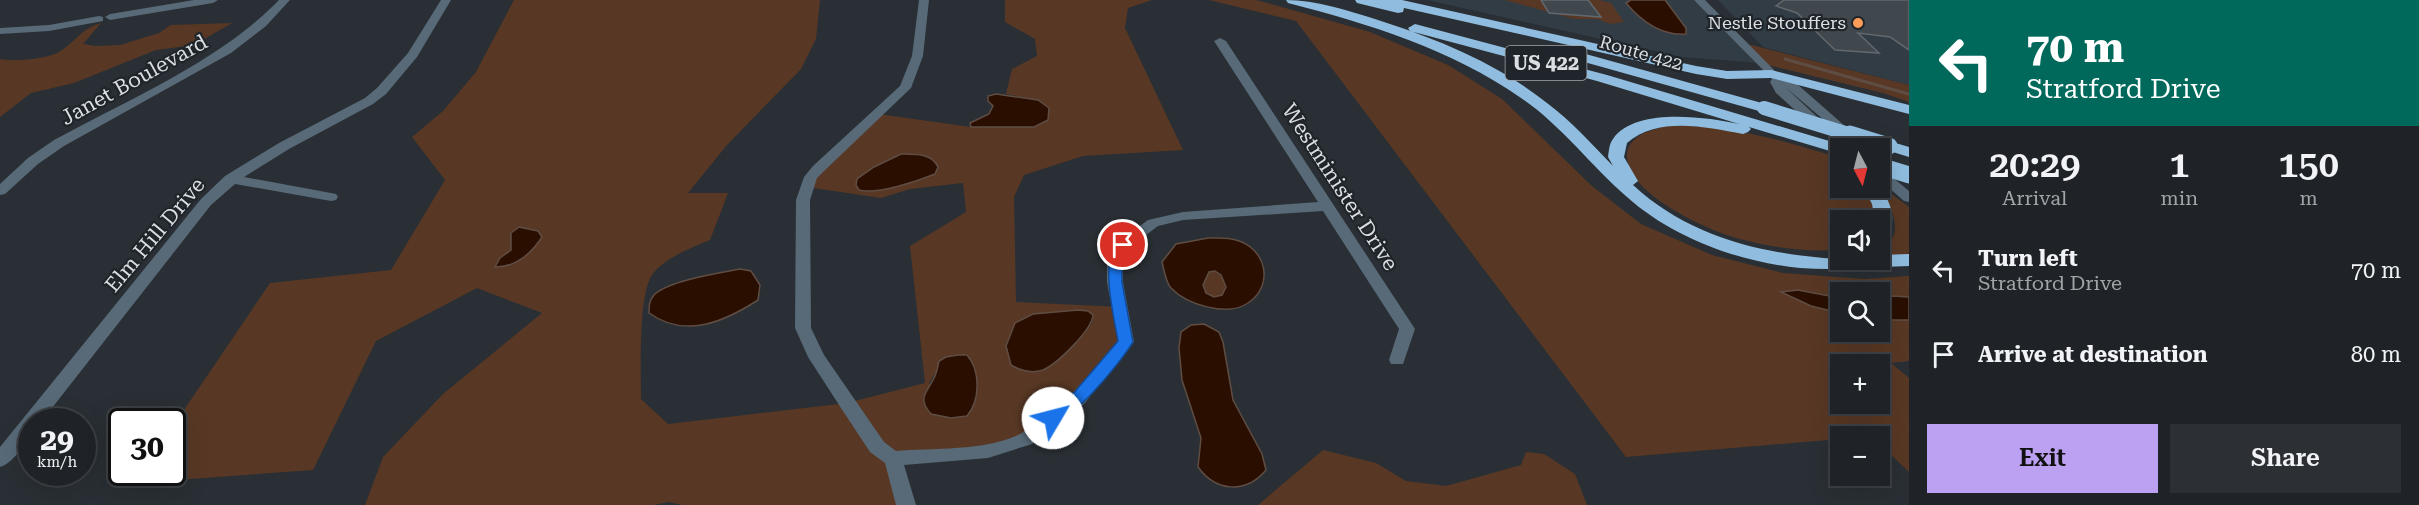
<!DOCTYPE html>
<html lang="en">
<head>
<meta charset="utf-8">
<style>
  body { margin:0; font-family:"Roboto Serif",serif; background:#2c2f33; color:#f1f3f6; height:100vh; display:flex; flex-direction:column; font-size:22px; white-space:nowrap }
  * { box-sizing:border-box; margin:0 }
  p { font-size:20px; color:#a1a4a7 }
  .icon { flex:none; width:33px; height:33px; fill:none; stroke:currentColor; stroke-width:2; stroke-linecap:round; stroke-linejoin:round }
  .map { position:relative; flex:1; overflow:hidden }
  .details { display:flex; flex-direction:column; background:#1f2327; width:510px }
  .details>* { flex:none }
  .hud { background:#00695c; color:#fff; overflow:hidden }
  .needle { width:39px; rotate:173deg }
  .fabs { position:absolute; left:1830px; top:138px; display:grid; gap:12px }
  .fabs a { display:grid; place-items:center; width:60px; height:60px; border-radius:0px; background:#1f2327; box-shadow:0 6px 24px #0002,0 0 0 2px #3c4044; font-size:30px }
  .speed { position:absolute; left:18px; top:408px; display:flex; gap:12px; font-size:30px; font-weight:700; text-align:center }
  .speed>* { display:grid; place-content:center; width:78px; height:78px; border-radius:50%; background:#1f2327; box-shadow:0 6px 24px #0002,0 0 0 2px #3c4044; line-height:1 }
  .speed small { font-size:15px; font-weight:400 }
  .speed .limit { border:3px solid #111; border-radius:9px; background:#fff; color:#111 }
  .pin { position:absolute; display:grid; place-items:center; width:51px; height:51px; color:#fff; margin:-26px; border:3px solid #fff; border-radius:50%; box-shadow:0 2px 6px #0007 }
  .me { position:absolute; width:66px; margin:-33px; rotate:53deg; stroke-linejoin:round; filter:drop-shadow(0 0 4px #0008) }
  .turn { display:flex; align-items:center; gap:21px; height:126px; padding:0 18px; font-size:27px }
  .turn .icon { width:78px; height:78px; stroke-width:2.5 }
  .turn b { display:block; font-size:42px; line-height:51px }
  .eta { display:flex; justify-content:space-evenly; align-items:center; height:102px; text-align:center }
  .eta b { font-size:36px; font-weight:600; line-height:42px }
  .cta { display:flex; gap:12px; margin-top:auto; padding:12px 18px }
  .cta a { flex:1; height:69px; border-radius:0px; background:#bca0f2; color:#111; font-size:24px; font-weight:600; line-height:69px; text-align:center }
  .cta a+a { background:#2c2f33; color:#f1f3f6 }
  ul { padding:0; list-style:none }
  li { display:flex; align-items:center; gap:18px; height:84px; padding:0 18px }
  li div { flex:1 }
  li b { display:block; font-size:22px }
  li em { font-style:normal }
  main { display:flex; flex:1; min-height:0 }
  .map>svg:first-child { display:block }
  .built { fill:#313c45 }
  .green { fill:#583824; fill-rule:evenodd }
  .water { fill:#2a0f00; stroke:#5f4d44; stroke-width:1.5; fill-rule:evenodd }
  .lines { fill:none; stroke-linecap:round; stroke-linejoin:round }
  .stream { stroke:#5f4d44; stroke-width:3 }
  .building { fill:#41484d; stroke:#61686e; stroke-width:1.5 }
  .minor { fill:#586a78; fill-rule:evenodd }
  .highway { fill:#90bddf; fill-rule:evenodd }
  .highway-bridge-far1 { stroke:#90bddf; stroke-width:14 }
  .highway-bridge { stroke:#90bddf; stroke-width:17 }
  .route { fill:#1a73e8; stroke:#114b97; stroke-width:1.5 }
  .poi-dot { fill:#fe9b58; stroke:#1f252a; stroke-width:2 }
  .labels { text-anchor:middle; stroke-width:4.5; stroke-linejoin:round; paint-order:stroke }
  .far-poi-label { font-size:18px; fill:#dbdfe2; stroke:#1f252a; text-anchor:end }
  .far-street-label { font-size:18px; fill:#dbdfe2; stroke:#1f252a }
  .shield { fill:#1f252a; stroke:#a3a7ab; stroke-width:1.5 }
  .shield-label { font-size:20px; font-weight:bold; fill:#dbdfe2 }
  .street-label { font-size:21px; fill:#dbdfe2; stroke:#1f252a }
</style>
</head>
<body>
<main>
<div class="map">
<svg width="1909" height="505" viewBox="0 0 1909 505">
  <rect width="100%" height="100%" fill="#292f34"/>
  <!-- built -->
  <g class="built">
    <polygon points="1427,0 1699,0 1760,63 1682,57"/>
    <polygon points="1718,0 1909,0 1909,85 1763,47"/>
  </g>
  <!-- green -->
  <g class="green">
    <path d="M 514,0 L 820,0 L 816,39 L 801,69 L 727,145 L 688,193 L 728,193 L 710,240 C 691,248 664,258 652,275 C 638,296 641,372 641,399 L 668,424 L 847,403 L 925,383 L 910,246 L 966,212 L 963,183 L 910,189 L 881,198 L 807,187 L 878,114 L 971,127 L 1034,127 L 1038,100 L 1006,94 L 1012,69 L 1037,56 L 1035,39 L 1005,22 L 1005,0 L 1152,0 L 1128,8 L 1125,28 L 1183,150 L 1083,156 L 1024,175 L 1014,197 L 1016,302 L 1121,307 L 1126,342 L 1026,439 L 893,459 L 905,505 L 682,505 L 669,502 L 654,505 L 365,505 L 383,457 L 443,394 L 542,313 L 477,288 L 376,341 L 313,470 L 134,483 L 141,473 L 172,472 L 173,426 L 270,283 L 391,270 L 445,180 L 412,137 L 443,111 L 476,72 ZM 1078,310 L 1088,311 L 1093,315 L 1092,323 L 1079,340 L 1033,314 ZM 967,355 C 974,377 984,397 967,416 L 929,383 L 946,357 Z"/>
    <path d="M 1209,0 L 1256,0 L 1271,4 L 1370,32 L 1448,65 L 1502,99 L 1592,186 L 1641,224 L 1712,255 L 1783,273 L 1865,279 L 1909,276 L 1909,361 L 1891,363 L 1909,378 L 1909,472 L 1880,444 L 1880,436 L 1840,436 L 1840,439 L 1626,457 L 1296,21 ZM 1840,292 L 1880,292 L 1880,332 L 1840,332 ZM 1840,364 L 1880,364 L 1880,404 L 1840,404 Z"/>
    <polygon points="1505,0 1599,0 1611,3 1624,22 1610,24 1597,19 1574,19"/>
    <path d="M 101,23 L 83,44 L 96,46 L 120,45 L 159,33 L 171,25 L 232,23 L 194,45 L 156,50 L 74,83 L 31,93 L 0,117 L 0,59 C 14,62 47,59 59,52 C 77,41 79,30 101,23 Z"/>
    <polygon points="1740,42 1909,85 1909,102 1883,93 1760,63"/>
    <path d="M 1666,126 C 1726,123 1784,141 1840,158 L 1840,188 L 1868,188 C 1876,198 1879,208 1876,220 L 1840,220 L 1840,250 L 1837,250 C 1802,252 1767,247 1733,237 C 1702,227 1624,192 1627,153 C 1628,144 1636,137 1644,133 C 1651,130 1659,128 1666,126 Z"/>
    <path d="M 1880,189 L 1886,190 L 1909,207 L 1909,257 L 1880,258 L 1880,249 C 1907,237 1892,207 1880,189 Z"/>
    <polygon points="1216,271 1221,275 1226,287 1222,295 1214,297 1206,293 1203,286 1209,272"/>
    <polygon points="1323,450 1376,463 1406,481 1446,486 1521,465 1526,452 1544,454 1575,474 1587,505 1258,505"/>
  </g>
  <!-- water -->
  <g class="water">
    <path d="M 1631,0 L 1665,0 L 1686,28 L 1686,34 C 1661,36 1642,22 1626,3 Z"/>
    <polygon points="996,94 1038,100 1049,108 1048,120 1034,127 971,127 970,123 989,114 993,106 988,101 988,96"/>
    <path d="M 901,154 C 914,154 932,153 938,167 L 935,174 C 918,181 877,195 859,190 L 856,185 L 857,179 L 874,167 Z"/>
    <path d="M 519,227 L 538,231 L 542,237 C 531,254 517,267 495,267 L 500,258 L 511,250 L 511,233 Z"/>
    <path d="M 1208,238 C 1217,238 1228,237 1236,240 C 1266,248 1275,285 1248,303 C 1228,317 1187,305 1171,288 C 1166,283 1164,270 1162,262 L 1176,244 ZM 1215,271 L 1221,275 L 1226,287 L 1222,295 L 1214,297 L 1206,293 L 1203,285 L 1209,272 Z"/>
    <path d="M 740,269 L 751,271 L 760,285 L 758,300 C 724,322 685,339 649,313 C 649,306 649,301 654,295 C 667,281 719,273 740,269 Z"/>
    <polygon points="1798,290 1840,298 1840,313 1811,306 1781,292"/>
    <polygon points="1892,296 1909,297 1909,320 1880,320 1880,301 1884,302"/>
    <path d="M 1078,310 L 1088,311 L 1093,315 C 1092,330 1057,364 1043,370 C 1031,374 1021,371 1011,365 L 1006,346 L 1015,323 L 1033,314 Z"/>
    <path d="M 1204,324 L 1219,332 L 1223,342 L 1233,400 L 1262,454 L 1266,470 C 1246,494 1216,492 1198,467 L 1201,438 L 1182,380 L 1179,348 L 1181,332 L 1191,325 Z"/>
    <path d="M 958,355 L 967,355 C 981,371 980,401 967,416 L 951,418 L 931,414 C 916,397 928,392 935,376 C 937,371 938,366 939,361 L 946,357 Z"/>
  </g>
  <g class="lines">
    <!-- stream -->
    <polyline class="stream" points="1785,59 1909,94"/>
  </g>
  <!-- building -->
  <g class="building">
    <polygon points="1541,0 1588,0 1601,17 1549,13"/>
    <polygon points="1784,0 1909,0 1909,50 1890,37 1858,33 1879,53 1835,50 1797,13 1776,6"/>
  </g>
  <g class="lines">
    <!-- minor -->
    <g class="minor">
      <polygon points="194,0 218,0 213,3 110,20 105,17 110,14"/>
      <path d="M 279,0 L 290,0 L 266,26 L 231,53 L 64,146 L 38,164 L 5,194 L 0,195 L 0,184 L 28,158 L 54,140 C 129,99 220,61 279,0 Z"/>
      <path d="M 441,0 L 451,0 L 417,57 L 386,94 L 373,104 L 289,149 L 244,177 L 331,193 L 336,194 L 338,197 L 336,200 L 331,201 L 235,184 L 211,205 L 41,422 L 32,422 C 32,436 15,463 0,467 L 0,447 L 201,199 L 225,176 L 279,143 L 365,98 L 377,88 L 408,53 Z"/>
      <path d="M 919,0 L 929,0 L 923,56 L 911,88 L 823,172 L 817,178 L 810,200 L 811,328 L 824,355 L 884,442 L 896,451 C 932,448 988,451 1020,434 C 1059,413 1090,374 1118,341 L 1107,282 L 1107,265 L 1118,242 L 1148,220 L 1183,212 L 1318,202 L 1214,41 L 1220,38 L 1226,41 L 1415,329 L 1403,364 L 1391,364 L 1389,360 L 1399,329 L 1323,211 L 1183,220 L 1158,226 L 1130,247 L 1123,265 L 1123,282 L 1134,342 L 1084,404 L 1032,444 L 988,458 L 904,465 L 916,505 L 896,505 L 885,463 L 870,452 L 841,408 L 808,357 L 795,328 L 796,200 L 804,177 L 813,166 L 900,86 L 912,56 Z"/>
      <polygon points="1694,0 1705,0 1775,71 1797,84 1870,148 1857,148 1785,87 1827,126 1821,130 1816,129 1776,93 1770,82 1772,79"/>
      <polygon points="99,16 103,17 103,21 49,31 0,34 0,28 49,25"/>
      <polygon points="1880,170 1885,171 1909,191 1909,202 1904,201 1880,180"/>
    </g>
    <!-- highway -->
    <g class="highway">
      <path d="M 1286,0 C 1317,0 1345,10 1375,19 C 1435,38 1497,63 1547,103 C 1571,121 1592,144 1613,166 L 1608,157 C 1609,151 1609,144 1613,139 C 1635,107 1706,117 1739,124 L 1597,81 L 1410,31 L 1408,28 L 1415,24 L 1607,75 L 1846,146 L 1848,148 L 1840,148 L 1840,154 L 1749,127 L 1751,129 L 1748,132 L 1743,134 C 1706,127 1658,116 1627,143 L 1624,157 L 1638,181 L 1633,185 C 1701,248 1795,260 1880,260 L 1880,255 L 1909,254 L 1909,266 C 1873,267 1836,271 1800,268 C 1739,262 1673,238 1627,197 C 1590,165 1561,125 1521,98 C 1451,49 1369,24 1288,3 Z"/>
      <polygon points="1355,0 1402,0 1696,66 1727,71 1771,70 1909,105 1909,114 1771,78 1727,79 1696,74 1404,8 1403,12 1398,13 1357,3"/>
      <polygon points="1575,51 1769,105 1771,108 1764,112 1759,111 1570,58 1568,55 1570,52"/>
      <polygon points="1889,141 1909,147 1909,157 1883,149 1881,146"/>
      <path d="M 1880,187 C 1891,203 1898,220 1886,238 L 1880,239 L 1880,220 L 1875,220 L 1872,204 L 1864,188 Z"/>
    </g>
    <!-- highway-bridge-far1 -->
    <polyline class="highway-bridge-far1" points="1764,108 1855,136"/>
    <!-- highway-bridge -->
    <g class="highway-bridge">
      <polyline points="1850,134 1889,146"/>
      <polyline points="1880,166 1909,175"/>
    </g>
  </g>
  <!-- route -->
  <path class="route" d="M 1123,241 L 1130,245 L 1122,265 L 1122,282 L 1133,342 C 1122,360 1068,429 1047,423 L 1044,418 L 1047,414 L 1072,395 L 1118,341 C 1115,321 1096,248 1123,241 Z"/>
  <!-- markers -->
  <circle class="poi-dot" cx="1858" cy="23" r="6"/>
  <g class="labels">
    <!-- far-poi labels -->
    <g class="far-poi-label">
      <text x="1846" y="29">Nestle Stouffers</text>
    </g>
    <!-- far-street labels -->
    <g class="far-street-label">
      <text transform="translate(1641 53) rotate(16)" y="6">Route 422</text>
    </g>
    <!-- shield labels -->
    <rect class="shield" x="1505.5" y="46" width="81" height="34" rx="4.5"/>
    <g class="shield-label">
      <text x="1546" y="70">US 422</text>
    </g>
    <!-- street labels -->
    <g class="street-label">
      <text transform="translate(134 80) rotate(-29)" y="7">Janet Boulevard</text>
      <text transform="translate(1340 187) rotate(57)" y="7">Westminister Drive</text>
      <text transform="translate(155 235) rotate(-50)" y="7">Elm Hill Drive</text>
    </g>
  </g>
</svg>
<div class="fabs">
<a><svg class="needle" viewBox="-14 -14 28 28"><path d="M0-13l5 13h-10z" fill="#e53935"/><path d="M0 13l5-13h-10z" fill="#a1a4a7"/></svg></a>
<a><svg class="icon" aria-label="sound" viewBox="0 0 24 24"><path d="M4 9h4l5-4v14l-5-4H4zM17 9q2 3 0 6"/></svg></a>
<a><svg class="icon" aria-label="search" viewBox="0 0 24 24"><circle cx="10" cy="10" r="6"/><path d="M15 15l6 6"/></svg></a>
<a>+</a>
<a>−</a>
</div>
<div class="speed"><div>29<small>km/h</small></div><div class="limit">30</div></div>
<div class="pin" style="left:1123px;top:245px;background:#d93025"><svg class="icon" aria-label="arrive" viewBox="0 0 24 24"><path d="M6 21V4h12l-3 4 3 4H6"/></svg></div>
<svg class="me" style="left:1053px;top:418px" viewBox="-20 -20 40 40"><circle r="19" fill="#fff"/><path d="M0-13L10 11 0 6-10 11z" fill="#1a73e8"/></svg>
</div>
<section class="details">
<div class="hud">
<div class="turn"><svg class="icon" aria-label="left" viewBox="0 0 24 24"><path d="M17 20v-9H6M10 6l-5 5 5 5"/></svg><div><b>70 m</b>Stratford Drive</div></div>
</div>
<div class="eta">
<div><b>20:29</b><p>Arrival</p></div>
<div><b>1</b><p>min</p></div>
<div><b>150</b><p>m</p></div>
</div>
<ul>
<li><svg class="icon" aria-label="left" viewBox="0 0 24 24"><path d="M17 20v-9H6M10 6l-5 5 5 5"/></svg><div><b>Turn left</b><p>Stratford Drive</p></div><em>70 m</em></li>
<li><svg class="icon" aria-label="arrive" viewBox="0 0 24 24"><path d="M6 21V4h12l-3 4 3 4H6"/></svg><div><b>Arrive at destination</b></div><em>80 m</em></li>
</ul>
<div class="cta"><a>Exit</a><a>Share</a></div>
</section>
</main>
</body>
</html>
